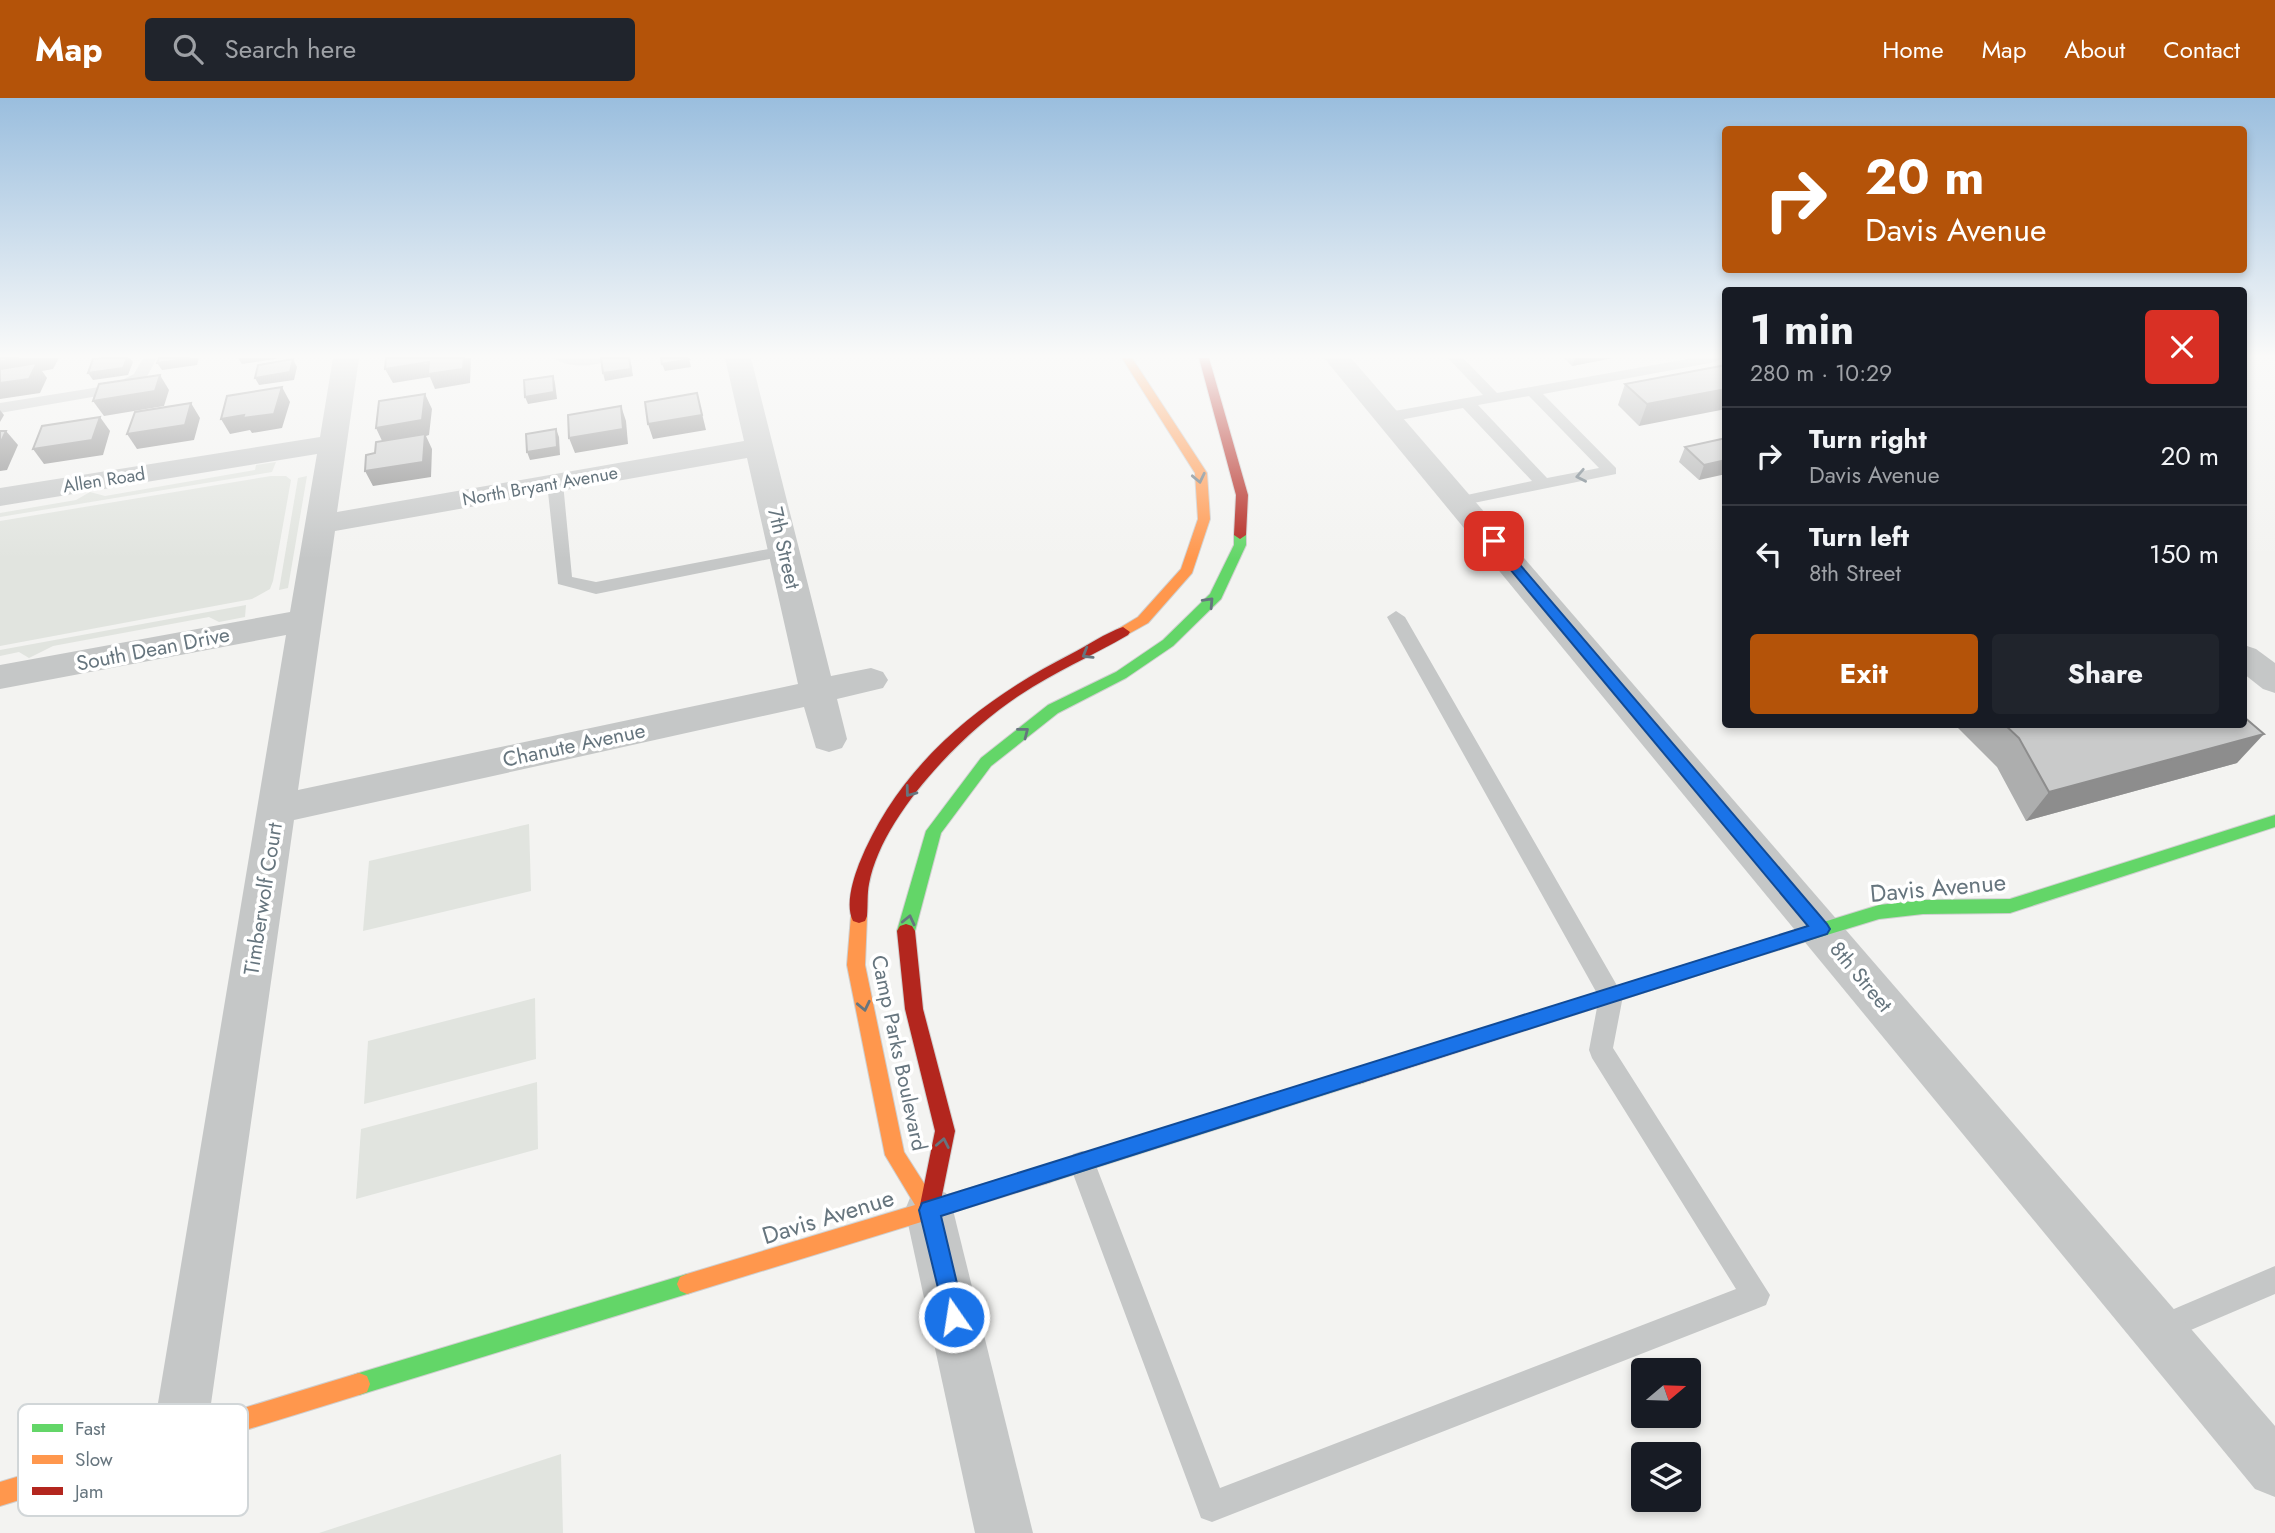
<!DOCTYPE html>
<html lang="en">
<head>
<meta charset="utf-8">
<style>
  body { margin:0; font-family:Jost,sans-serif; background:#20242c; color:#f1f3f6; height:100vh; display:flex; flex-direction:column; font-size:26px; white-space:nowrap }
  * { box-sizing:border-box; margin:0 }
  p { font-size:23px; color:#9ea1a6 }
  .icon { flex:none; width:38px; height:38px; fill:none; stroke:currentColor; stroke-width:2; stroke-linecap:round; stroke-linejoin:round }
  .map { position:relative; flex:1; overflow:hidden }
  .drawer { position:absolute; left:1722px; top:189px; width:525px; height:441px; display:flex; flex-direction:column; background:#171b24; border-radius:7px; box-shadow:0 4px 10px #0003 }
  .drawer>* { flex:none }
  .hud { position:absolute; left:1722px; top:28px; width:525px; height:147px; border-radius:7px; box-shadow:0 4px 10px #0003; background:#b45309; color:#fff; overflow:hidden }
  .needle { width:46px; rotate:71deg }
  .fabs { position:absolute; left:1631px; top:1260px; display:grid; gap:14px }
  .fabs a { display:grid; place-items:center; width:70px; height:70px; border-radius:7px; background:#171b24; box-shadow:0 4px 10px #0003; font-size:35px }
  .pin { position:absolute; display:grid; place-items:center; width:60px; height:60px; color:#fff; margin:-30px; border-radius:14px; box-shadow:0 4px 10px #0006 }
  .me { position:absolute; width:77px; margin:-38px; rotate:347deg; stroke-linejoin:round; filter:drop-shadow(0 0 5px #0008) }
  .turn { display:flex; align-items:center; gap:24px; height:147px; padding:0 28px; font-size:32px }
  .turn .icon { width:91px; height:91px; stroke-width:2.5 }
  .turn b { display:block; font-size:49px; line-height:60px }
  .round { display:grid; place-items:center; flex:none; width:74px; height:74px; border-radius:7px; background:#20242c }
  .overview { display:flex; align-items:center; justify-content:space-between; height:119px; padding:0 28px }
  h1 { font-size:42px; font-weight:700; line-height:52px }
  .primary-button { display:flex; gap:14px; margin-top:auto; padding:14px 28px }
  .primary-button a { flex:1; height:80px; border-radius:7px; background:#b45309; color:#fff; font-size:28px; font-weight:700; line-height:80px; text-align:center }
  .primary-button a+a { background:#20242c; color:#f1f3f6 }
  ul { padding:0; list-style:none }
  li { display:flex; align-items:center; gap:21px; height:98px; padding:0 28px; border-top:2px solid #363941 }
  li div { flex:1 }
  li b { display:block; font-size:26px }
  li em { font-style:normal }
  header { display:flex; align-items:center; gap:42px; box-sizing:border-box; height:98px; padding:0 35px; background:#b45309; color:#fff }
  header strong { font-size:33px }
  nav { display:flex; gap:38px; margin-inline-start:auto; font-size:24px }
  .search { width:490px; height:63px; background:#20242c; display:flex; align-items:center; gap:18px; box-sizing:border-box; padding:0 24px; border-radius:7px; color:#9ea1a6; font-size:26px }
  .map>svg:first-child { display:block }
  .green { fill:#e1e4df }
  .lines { fill:none; stroke-linecap:round; stroke-linejoin:round }
  .fast-casing { stroke:#cfcfcf; stroke-width:2 }
  .slow-casing { stroke:#cfcfcf; stroke-width:2 }
  .jam-casing { stroke:#cfcfcf; stroke-width:2 }
  .lane { fill:#c5c7c7; fill-rule:evenodd }
  .street { fill:#c5c7c7; fill-rule:evenodd }
  .fast { fill:#63d668; fill-rule:evenodd }
  .slow { fill:#ff974d; fill-rule:evenodd }
  .jam { fill:#b3261e; fill-rule:evenodd }
  .wall { fill:#adaeae }
  .shaded-wall { fill:#8d8d8d }
  .building { fill:#c9caca; stroke:#8d8d8d; stroke-width:2 }
  .oneway { stroke:#6b7982 }
  .oneway2 { stroke:#66757e }
  .route { fill:#1a73e8; stroke:#114b97; stroke-width:2 }
  .labels { text-anchor:middle; stroke-width:7; stroke-linejoin:round; paint-order:stroke }
  .far-street-label { font-size:18px; fill:#66757e; stroke:#fff }
  .street-label { font-size:21px; fill:#66757e; stroke:#fff }
  .near-street-label { font-size:24px; fill:#66757e; stroke:#fff }
  .key { fill:#fff; stroke:#d1d6d8; stroke-width:2 }
  .key-label { font-size:19px; fill:#66757e }
</style>
</head>
<body>
<header>
<strong>Map</strong>
<div class="search"><svg class="icon" aria-label="search" viewBox="0 0 24 24"><circle cx="10" cy="10" r="6"/><path d="M15 15l6 6"/></svg>Search here</div>
<nav><a>Home</a><a>Map</a><a>About</a><a>Contact</a></nav>
</header>
<div class="map">
<svg width="2275" height="1435" viewBox="0 0 2275 1435">
  <rect width="100%" height="100%" fill="#f3f3f1"/>
  <!-- green -->
  <g class="green">
    <polygon points="276,364 272,374 0,419 0,415 76,402 90,394 105,398 255,372 256,367"/>
    <polygon points="271,378 286,378 291,382 273,483 270,491 252,501 0,548 0,423"/>
    <polygon points="307,378 288,490 279,492 298,380"/>
    <polygon points="246,507 245,519 219,524 209,519 53,548 29,560 19,554 0,558 0,552"/>
    <polygon points="529,726 531,793 363,833 369,763"/>
    <polygon points="535,900 536,961 364,1006 368,943"/>
    <polygon points="537,984 538,1051 356,1101 361,1031"/>
    <polygon points="561,1356 563,1435 319,1435"/>
  </g>
  <g class="lines">
    <!-- fast casing -->
    <g class="fast-casing">
      <g id="fast">
        <polygon points="1240,433 1246,437 1246,447 1221,501 1173,548 1126,580 1058,615 991,668 941,735 915,833 912,838 906,840 900,838 897,833 926,733 981,660 1048,607 1116,574 1163,542 1210,496 1234,447 1234,437"/>
        <polygon points="2275,717 2275,729 2010,815 1923,816 1879,821 1739,864 1733,862 1730,857 1733,852 1739,850 1879,807 1923,802 2010,801"/>
        <polygon points="1358,970 1365,972 1367,978 1365,984 1358,986 1044,1086 1037,1084 1034,1077 1037,1070 1044,1068"/>
        <polygon points="687,1176 694,1179 697,1186 694,1193 687,1196 359,1297 351,1294 348,1286 351,1278 359,1275"/>
      </g>
    </g>
    <!-- slow casing -->
    <g class="slow-casing">
      <g id="slow">
        <polygon points="1122,260 1132,260 1207,375 1210,421 1192,475 1148,525 1123,539 1116,534 1118,531 1138,519 1181,471 1198,421 1195,375"/>
        <polygon points="859,811 865,813 867,818 865,867 904,1054 934,1101 1044,1068 1051,1070 1054,1077 1051,1084 687,1196 680,1193 677,1186 680,1179 687,1176 915,1107 885,1057 847,867 851,818 853,813"/>
        <polygon points="359,1275 367,1278 370,1286 367,1294 359,1297 0,1408 0,1384"/>
      </g>
    </g>
    <!-- jam casing -->
    <g class="jam-casing">
      <g id="jam">
        <polygon points="1199,260 1209,260 1248,397 1246,437 1240,441 1234,437 1236,397"/>
        <path d="M 1123,529 L 1130,534 L 1128,537 C 1092,558 1054,574 1020,597 C 963,634 882,717 869,786 C 867,796 868,807 867,818 L 865,823 L 859,825 L 853,823 C 845,807 853,782 859,766 C 899,667 979,603 1071,556 C 1087,548 1105,535 1123,529 Z"/>
        <polygon points="906,826 912,828 915,833 923,911 955,1033 939,1112 936,1119 929,1122 922,1119 919,1112 935,1033 905,911 897,833 900,828"/>
        <polygon points="1739,850 1745,852 1748,857 1745,862 1358,986 1351,984 1349,978 1351,972 1358,970"/>
      </g>
    </g>
    <!-- lane -->
    <g class="lane">
      <polygon points="143,260 157,260 145,282 121,294 0,315 0,305 112,287 134,276"/>
      <path d="M 554,260 L 610,260 C 598,270 566,270 554,260 Z"/>
      <path d="M 1448,260 L 1463,260 L 1497,295 L 1693,260 L 1722,260 L 1715,264 L 1543,296 L 1616,370 L 1616,376 L 1459,408 L 1453,406 L 1453,400 L 1532,383 L 1463,310 L 1389,324 L 1381,319 L 1389,314 L 1483,297 ZM 1529,298 L 1599,370 L 1547,380 L 1478,307 Z"/>
      <polygon points="555,380 563,385 572,479 596,484 784,448 793,453 784,458 596,496 558,486 547,385"/>
      <polygon points="1396,513 1405,519 1619,891 1623,898 1613,950 1770,1197 1766,1207 1756,1211 1212,1424 1201,1420 1197,1409 1069,1065 1073,1056 1082,1053 1091,1056 1095,1065 1220,1390 1736,1191 1592,960 1589,952 1599,899 1387,519"/>
      <polygon points="2275,1168 2275,1196 2158,1246 2148,1242 2144,1232 2148,1222"/>
    </g>
    <!-- street -->
    <g class="street">
      <path d="M 333,260 L 359,260 L 337,414 L 744,343 L 725,260 L 751,260 L 831,578 L 871,570 L 883,574 L 888,582 L 883,590 L 837,601 L 847,641 L 842,650 L 829,654 L 816,650 L 804,609 L 294,722 L 206,1341 L 198,1360 L 179,1368 L 160,1360 L 152,1341 L 286,537 L 0,591 L 0,567 L 290,514 L 317,356 L 0,408 L 0,390 L 320,339 ZM 747,360 L 798,586 L 298,692 L 335,433 Z"/>
      <polygon points="1324,260 1351,260 2275,1328 2275,1399 2255,1391"/>
      <polygon points="2244,547 2256,551 2275,565 2275,595 2263,591 2244,576"/>
      <polygon points="929,1089 946,1095 953,1112 1033,1435 975,1435 905,1112 912,1095"/>
    </g>
    <!-- fast -->
    <use href="#fast" class="fast"/>
    <!-- slow -->
    <use href="#slow" class="slow"/>
    <!-- jam -->
    <use href="#jam" class="jam"/>
  </g>
  <!-- wall -->
  <g class="wall">
    <polygon points="1564,260 1613,260 1572,268"/>
    <polygon points="1726,267 1639,328 1618,307 1625,286"/>
    <polygon points="1726,340 1699,382 1679,364 1685,349"/>
    <polygon points="1954,626 2244,626 2237,665 2026,723 1997,669"/>
  </g>
  <!-- shaded-wall -->
  <g class="shaded-wall">
    <polygon points="19,260 59,260 53,271 42,273 47,280 40,295 0,301 0,263"/>
    <polygon points="127,260 130,260 133,264 128,277 93,282 88,275"/>
    <polygon points="190,260 199,260 197,267 162,272 157,265"/>
    <polygon points="238,260 282,260 242,266"/>
    <polygon points="464,260 471,260 470,285 435,291 430,279 393,285 385,271"/>
    <polygon points="630,260 633,278 605,283 603,275"/>
    <polygon points="689,260 691,269 665,273 662,266"/>
    <polygon points="1575,260 1613,260 1572,268"/>
    <polygon points="293,261 297,269 294,282 259,287 255,280"/>
    <polygon points="160,277 169,292 164,308 104,318 93,303"/>
    <polygon points="553,278 555,285 557,301 528,306 525,299"/>
    <polygon points="282,289 290,304 282,330 252,335 250,332 230,336 221,321"/>
    <polygon points="1726,291 1726,311 1639,328 1647,306"/>
    <polygon points="697,295 706,332 653,341 648,326"/>
    <polygon points="425,296 432,311 429,337 426,338 432,351 431,379 373,388 365,373 383,345 376,330"/>
    <polygon points="191,305 200,320 194,342 137,351 127,336"/>
    <polygon points="621,308 626,323 628,346 575,355 569,340"/>
    <polygon points="0,312 4,317 0,324"/>
    <polygon points="100,319 110,333 103,357 44,366 33,351"/>
    <polygon points="556,331 559,339 560,357 530,362 527,354"/>
    <polygon points="6,333 18,347 7,372 0,373 0,346"/>
    <polygon points="1726,362 1726,376 1699,382 1704,367"/>
    <polygon points="2264,636 2237,665 2026,723 2049,694"/>
  </g>
  <!-- building -->
  <g class="building">
    <polygon points="0,260 19,260 0,263"/>
    <polygon points="104,260 127,260 123,270 88,275 93,261"/>
    <polygon points="159,260 190,260 157,265"/>
    <polygon points="386,260 464,260 463,271 428,276 429,264 385,271"/>
    <polygon points="601,260 629,260 631,271 603,275"/>
    <polygon points="661,260 688,260 689,261 662,266"/>
    <polygon points="293,261 290,274 255,280 258,267"/>
    <polygon points="37,265 29,281 0,285 0,271"/>
    <polygon points="1726,267 1726,291 1647,306 1625,286"/>
    <polygon points="160,277 155,293 93,303 99,286"/>
    <polygon points="553,278 554,294 525,299 524,282"/>
    <polygon points="282,289 274,316 243,320 244,317 221,321 227,298"/>
    <polygon points="697,295 702,317 648,326 645,304"/>
    <polygon points="425,296 422,322 376,330 379,303"/>
    <polygon points="191,305 185,327 127,336 135,314"/>
    <polygon points="621,308 623,331 569,340 568,317"/>
    <polygon points="100,319 92,342 33,351 42,328"/>
    <polygon points="556,331 557,349 527,354 526,336"/>
    <polygon points="0,333 6,333 0,346"/>
    <polygon points="425,336 423,364 365,373 366,357 375,355 376,344"/>
    <polygon points="1726,340 1726,362 1704,367 1685,349"/>
    <polygon points="2244,619 2264,636 2049,694 2019,640 2004,626 2244,626"/>
  </g>
  <!-- one-way arrows -->
  <defs><path id="oneway-chevron" d="M-2-3.5L2.5 0L-2 3.5" fill="none" stroke-width="1.6" stroke-linecap="round" stroke-linejoin="round" transform="scale(1.75)"/></defs>
  <use class="oneway" href="#oneway-chevron" transform="translate(1581 378) rotate(169)"/>
  <g class="oneway2">
    <use href="#oneway-chevron" transform="translate(1199 380) rotate(78)"/>
    <use href="#oneway-chevron" transform="translate(1209 504) rotate(-47)"/>
    <use href="#oneway-chevron" transform="translate(1087 556) rotate(149)"/>
    <use href="#oneway-chevron" transform="translate(1024 634) rotate(-38)"/>
    <use href="#oneway-chevron" transform="translate(910 694) rotate(127)"/>
    <use href="#oneway-chevron" transform="translate(909 822) rotate(-77)"/>
    <use href="#oneway-chevron" transform="translate(864 908) rotate(78)"/>
    <use href="#oneway-chevron" transform="translate(943 1045) rotate(-79)"/>
  </g>
  <!-- sky -->
  <linearGradient id="sky" x2="0" y2="1"><stop stop-color="#9abede"/><stop offset="0.56" stop-color="#fafaf9"/><stop offset="1" stop-color="#fafaf9" stop-opacity="0"/></linearGradient>
  <rect width="2275" height="461" fill="url(#sky)"/>
  <!-- route -->
  <polygon class="route" points="1489,441 1498,441 1827,826 1830,831 1827,836 941,1118 965,1219 962,1227 954,1230 947,1227 919,1112 922,1105 1808,828 1489,446"/>
  <g class="labels">
    <!-- far-street labels -->
    <g class="far-street-label">
      <text transform="translate(104 382) rotate(-9)" y="6">Allen Road</text>
      <text transform="translate(540 388) rotate(-10)" y="6">North Bryant Avenue</text>
    </g>
    <!-- street labels -->
    <g class="street-label">
      <text transform="translate(784 450) rotate(77)" y="7">7th Street</text>
      <text transform="translate(153 551) rotate(-11)" y="7">South Dean Drive</text>
      <text transform="translate(574 647) rotate(-12)" y="7">Chanute Avenue</text>
      <text transform="translate(263 801) rotate(-81)" y="7">Timberwolf Court</text>
      <text transform="translate(1861 879) rotate(50)" y="7">8th Street</text>
      <text transform="translate(899 955) rotate(78)" y="7">Camp Parks Boulevard</text>
    </g>
    <!-- near-street labels -->
    <g class="near-street-label">
      <text transform="translate(1938 790) rotate(-5)" y="8">Davis Avenue</text>
      <text transform="translate(828 1119) rotate(-17)" y="8">Davis Avenue</text>
    </g>
  </g>
  <!-- legend -->
  <rect x="18" y="1306" width="230" height="112" rx="10" class="key"/>
  <rect x="32" y="1326" width="31" height="8" fill="#63d668"/>
  <rect x="32" y="1357" width="31" height="9" fill="#ff974d"/>
  <rect x="32" y="1389" width="31" height="8" fill="#b3261e"/>
  <g class="key-label">
    <text x="75" y="1337">Fast</text>
    <text x="75" y="1368">Slow</text>
    <text x="75" y="1400">Jam</text>
  </g>
</svg>
<div class="fabs">
<a><svg class="needle" viewBox="-14 -14 28 28"><path d="M0-13l5 13h-10z" fill="#e53935"/><path d="M0 13l5-13h-10z" fill="#9ea1a6"/></svg></a>
<a><svg class="icon" aria-label="layers" viewBox="0 0 24 24"><path d="M12 4l9 5-9 5-9-5zM3 14l9 5 9-5"/></svg></a>
</div>
<div class="pin" style="left:1494px;top:443px;background:#d93025"><svg class="icon" aria-label="arrive" viewBox="0 0 24 24"><path d="M6 21V4h12l-3 4 3 4H6"/></svg></div>
<svg class="me" style="left:954px;top:1219px" viewBox="-20 -20 40 40"><circle r="17" fill="#1a73e8" stroke="#fff" stroke-width="3"/><path d="M0-11L8 9 0 5-8 9z" fill="#fff"/></svg>
<div class="hud">
<div class="turn"><svg class="icon" aria-label="right" viewBox="0 0 24 24"><path d="M7 20v-9h11M14 6l5 5-5 5"/></svg><div><b>20 m</b>Davis Avenue</div></div>
</div>
<section class="drawer">
<div class="overview"><div><h1>1 min</h1><p>280 m · 10:29</p></div><a class="round" style="background:#d93025;color:#fff"><svg class="icon" aria-label="close" viewBox="0 0 24 24"><path d="M6 6l12 12M18 6L6 18"/></svg></a></div>
<ul>
<li><svg class="icon" aria-label="right" viewBox="0 0 24 24"><path d="M7 20v-9h11M14 6l5 5-5 5"/></svg><div><b>Turn right</b><p>Davis Avenue</p></div><em>20 m</em></li>
<li><svg class="icon" aria-label="left" viewBox="0 0 24 24"><path d="M17 20v-9H6M10 6l-5 5 5 5"/></svg><div><b>Turn left</b><p>8th Street</p></div><em>150 m</em></li>
</ul>
<div class="primary-button"><a>Exit</a><a>Share</a></div>
</section>
</div>
</body>
</html>
